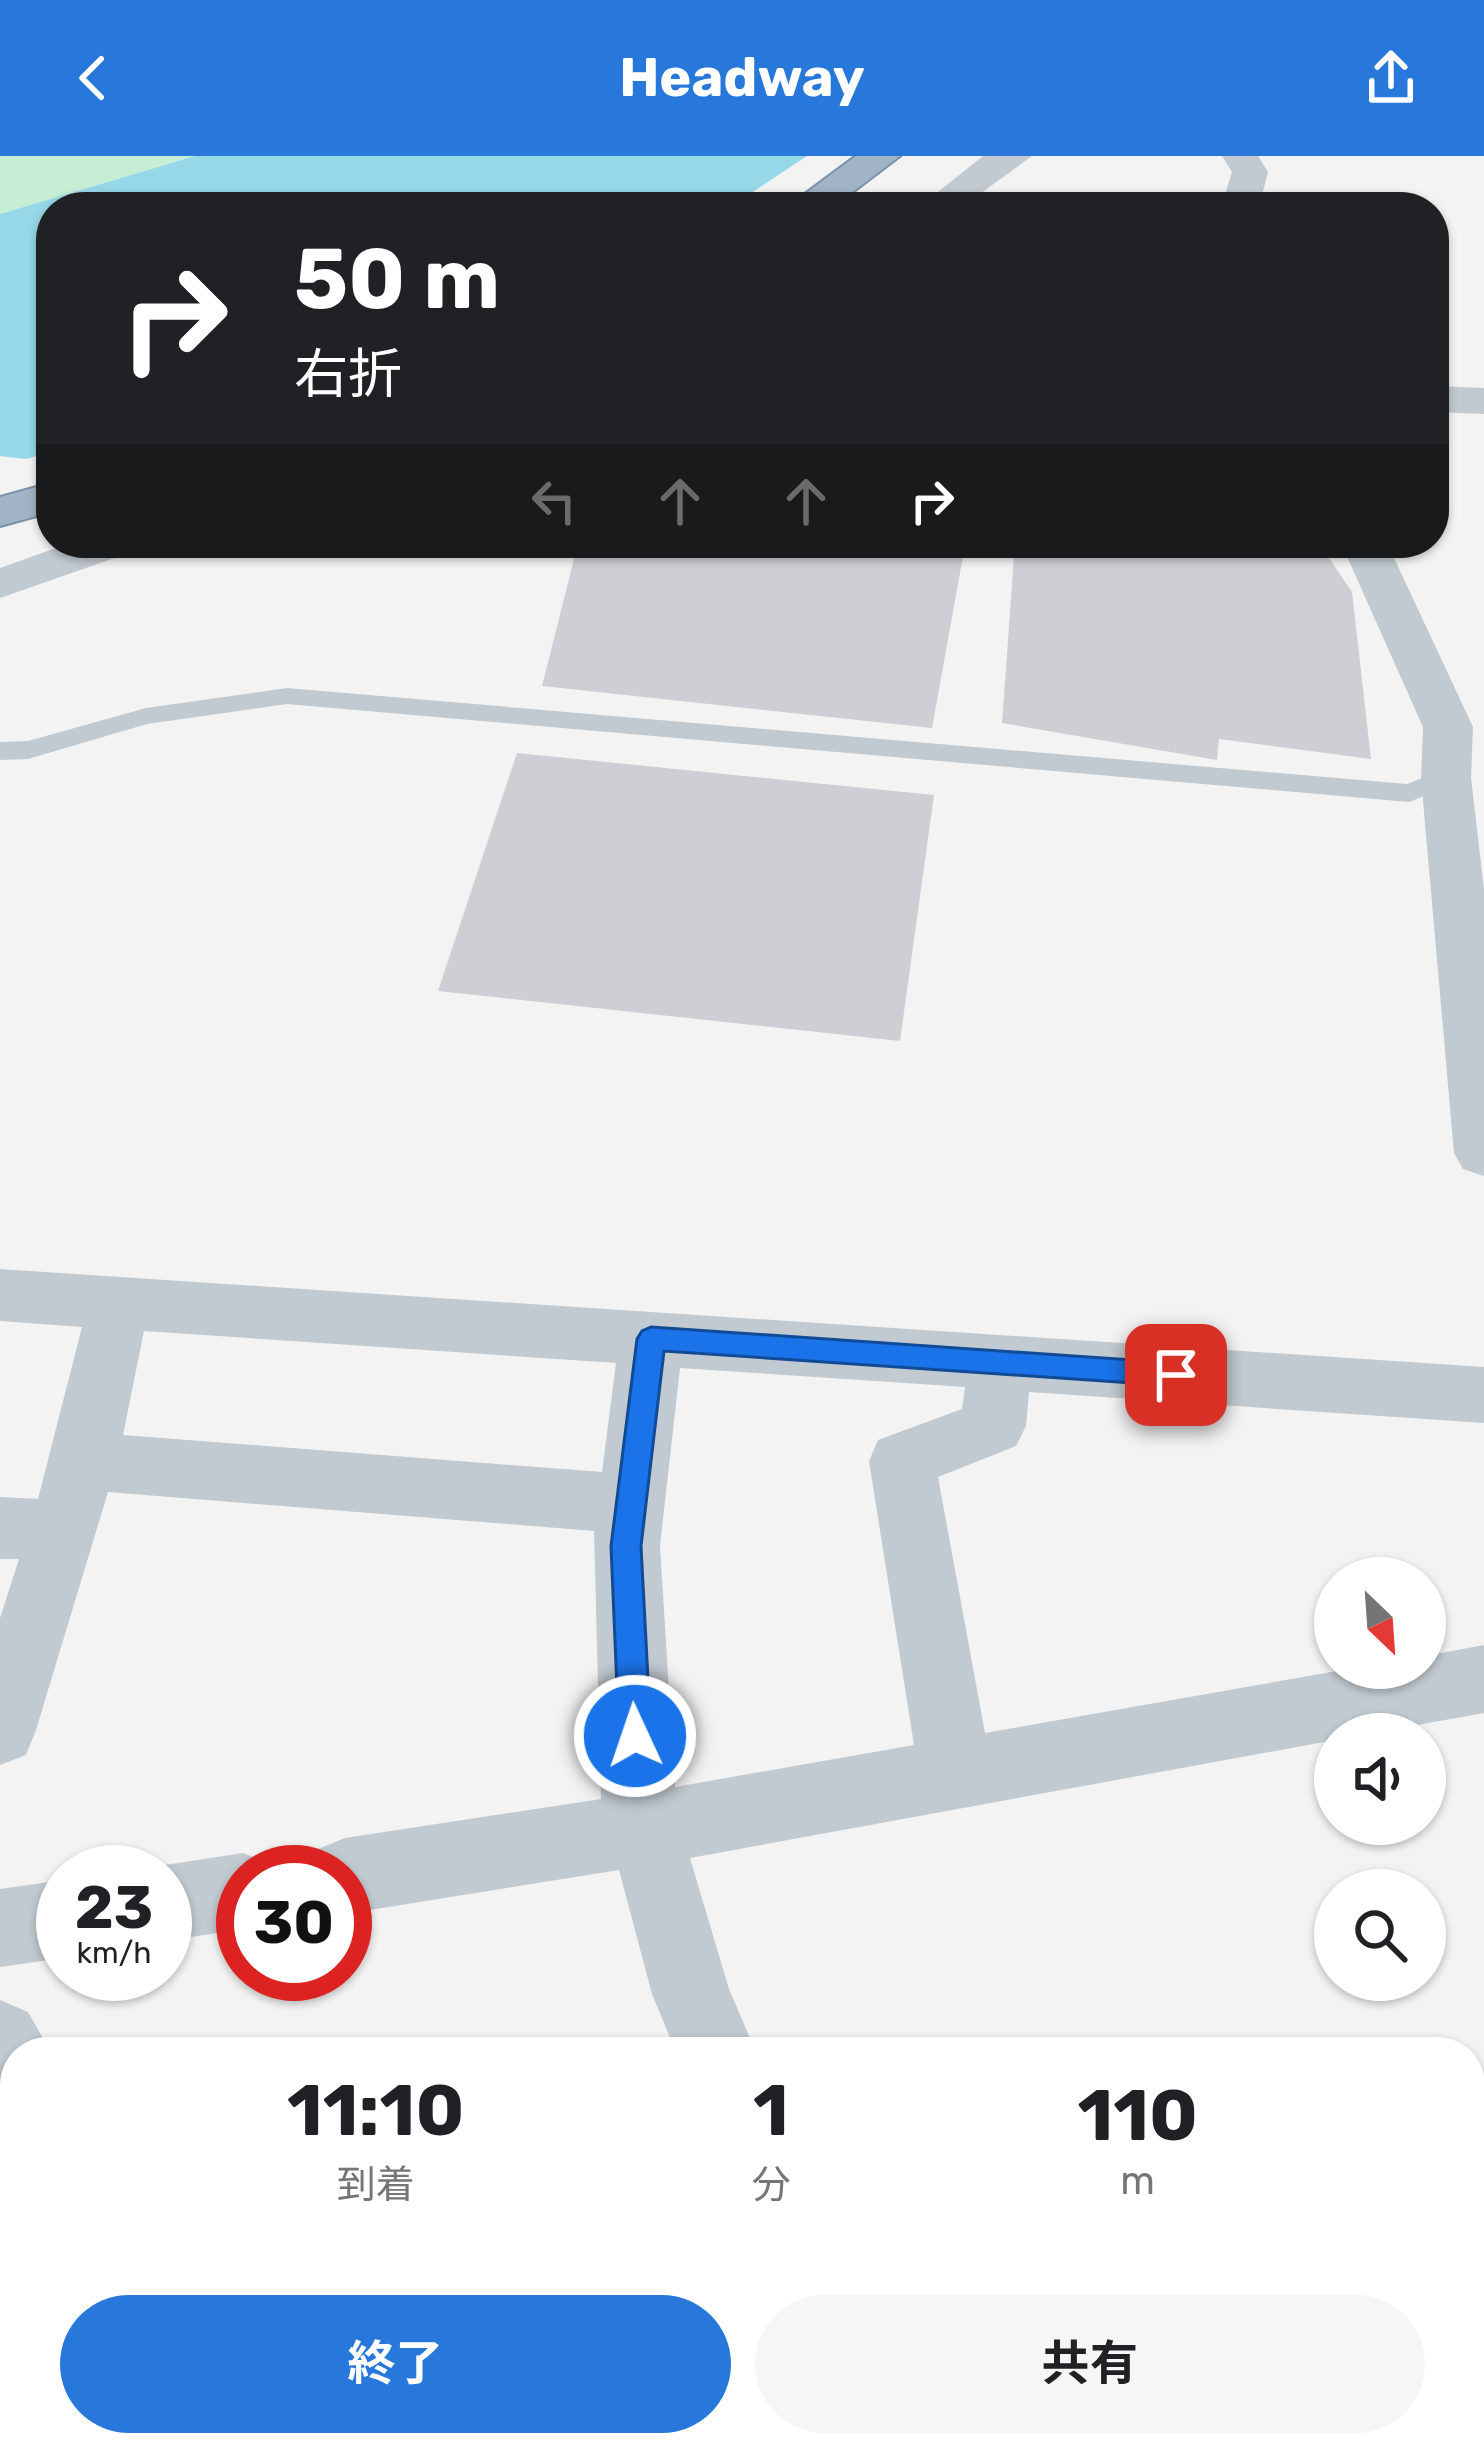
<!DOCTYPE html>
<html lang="ja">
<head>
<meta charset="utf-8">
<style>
  body { margin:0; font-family:Rubik,"Noto Sans JP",sans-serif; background:#f6f6f6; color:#202124; height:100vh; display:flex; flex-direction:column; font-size:45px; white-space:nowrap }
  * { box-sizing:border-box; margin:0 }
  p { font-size:39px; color:#757577 }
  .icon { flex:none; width:66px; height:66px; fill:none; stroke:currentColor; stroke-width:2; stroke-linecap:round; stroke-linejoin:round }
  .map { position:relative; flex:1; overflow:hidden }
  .panel { position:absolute; left:0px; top:1881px; width:1485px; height:420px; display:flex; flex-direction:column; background:#fff; border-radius:48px 48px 0 0; box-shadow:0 3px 9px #0004 }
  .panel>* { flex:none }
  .hud { position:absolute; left:36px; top:36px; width:1413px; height:366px; border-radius:48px; box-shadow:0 3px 9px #0004; background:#202124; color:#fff; overflow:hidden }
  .needle { width:78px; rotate:155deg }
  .buttons { position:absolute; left:1314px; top:1401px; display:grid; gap:24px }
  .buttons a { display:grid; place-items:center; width:132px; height:132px; border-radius:50%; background:#fff; box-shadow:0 3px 9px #0004; font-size:60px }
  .speed { position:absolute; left:36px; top:1689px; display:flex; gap:24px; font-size:60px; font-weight:700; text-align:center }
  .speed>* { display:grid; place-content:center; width:156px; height:156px; border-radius:50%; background:#fff; box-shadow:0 3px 9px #0004; line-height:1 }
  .speed small { font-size:30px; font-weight:400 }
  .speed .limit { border:18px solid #d22; background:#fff; color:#111 }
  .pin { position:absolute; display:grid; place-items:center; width:102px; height:102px; color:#fff; margin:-51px; border-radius:24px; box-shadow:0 6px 18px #0006 }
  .me { position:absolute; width:132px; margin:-66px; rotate:357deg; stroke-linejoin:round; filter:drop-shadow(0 0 9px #0008) }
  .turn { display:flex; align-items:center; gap:42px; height:252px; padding:0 60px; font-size:54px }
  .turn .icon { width:156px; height:156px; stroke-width:2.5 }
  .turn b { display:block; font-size:84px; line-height:102px }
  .lanes { display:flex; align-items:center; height:114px; padding:0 60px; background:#0003; justify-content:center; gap:60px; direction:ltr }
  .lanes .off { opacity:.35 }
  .eta { display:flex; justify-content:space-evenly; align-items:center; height:204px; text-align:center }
  .eta b { font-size:72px; font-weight:700; line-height:84px }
  .primary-button { display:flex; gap:24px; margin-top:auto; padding:24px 60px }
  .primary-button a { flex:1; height:138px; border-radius:72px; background:#2778da; color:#fff; font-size:48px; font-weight:700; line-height:138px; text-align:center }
  .primary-button a+a { background:#f6f6f6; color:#202124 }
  header { display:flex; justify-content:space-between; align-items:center; height:156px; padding:0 60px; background:#2778da; color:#fff; font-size:54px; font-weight:700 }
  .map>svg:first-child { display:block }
  .green { fill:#c5eed4 }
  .water { fill:#96d8e7 }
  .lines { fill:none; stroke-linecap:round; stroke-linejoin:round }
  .river { fill:#96d8e7; fill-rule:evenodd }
  .building { fill:#cdcfd4 }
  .trunk-casing { stroke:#7991a9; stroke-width:4 }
  .service { fill:#c1cad0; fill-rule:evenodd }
  .minor { fill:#c1cad0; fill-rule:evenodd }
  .trunk { fill:#a1b4c6; fill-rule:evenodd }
  .route { fill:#1a73e8; stroke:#114b97; stroke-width:3 }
</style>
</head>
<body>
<header><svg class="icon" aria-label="back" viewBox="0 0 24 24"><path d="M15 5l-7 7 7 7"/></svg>Headway<svg class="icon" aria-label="share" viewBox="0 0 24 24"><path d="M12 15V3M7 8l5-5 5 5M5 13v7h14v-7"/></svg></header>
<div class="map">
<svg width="1484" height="2301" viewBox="0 0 1484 2301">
  <rect width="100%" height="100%" fill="#f4f3f3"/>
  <!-- green -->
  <polygon class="green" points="0,0 195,0 0,58"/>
  <!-- water -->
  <polygon class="water" points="195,0 807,0 730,51 51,51 51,296 26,303 0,300 0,58"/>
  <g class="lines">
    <!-- river -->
    <polygon class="river" points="0,2120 15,2126 15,2286 134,2286 140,2301 1,2301"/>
  </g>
  <!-- building -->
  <g class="building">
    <polygon points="578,387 863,387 964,395 932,572 542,530"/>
    <polygon points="1015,387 1319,387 1352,436 1371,603 1219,583 1217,604 1002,567"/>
    <polygon points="517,597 934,639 900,885 438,835"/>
  </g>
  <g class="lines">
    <!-- trunk casing -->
    <g class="trunk-casing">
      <g id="trunk">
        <polygon points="856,0 900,0 833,51 787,51"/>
        <polygon points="51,327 51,356 0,370 0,341"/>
      </g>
    </g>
    <!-- service -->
    <polygon class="service" points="287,532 1407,628 1446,613 1459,622 1455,628 1409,646 287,548 147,568 28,603 0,604 0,586 28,585 146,552"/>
    <!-- minor -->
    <g class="minor">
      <polygon points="983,0 1032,0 962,51 919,51"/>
      <polygon points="1222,0 1258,0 1268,16 1259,51 1221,51 1232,16"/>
      <polygon points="1434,230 1484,232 1484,258 1434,256"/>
      <polygon points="70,387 136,387 129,397 0,442 0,412"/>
      <polygon points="1341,387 1387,387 1473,571 1471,622 1484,733 1484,1020 1463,1013 1454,997 1421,622 1423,571"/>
      <path d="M 0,1113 L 1484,1211 L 1484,1267 L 1029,1236 L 1026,1270 L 1016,1290 L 938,1321 L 985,1577 L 1354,1512 L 1425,1512 L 1425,1500 L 1484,1489 L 1484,1557 L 1367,1578 L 1335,1578 L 1335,1584 L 690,1702 L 729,1833 L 756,1896 L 676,1896 L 652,1838 L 619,1714 L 345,1758 L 345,1716 L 309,1716 L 318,1693 L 345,1682 L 601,1643 L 594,1375 L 108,1336 L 36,1574 L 26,1599 L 0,1609 L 0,1462 L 19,1403 L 0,1403 L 0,1341 L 38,1343 L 82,1171 L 0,1165 ZM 144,1175 L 616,1207 L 602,1316 L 123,1279 ZM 680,1212 L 965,1231 L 962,1253 L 878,1284 L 869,1305 L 914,1589 L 675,1631 L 660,1390 Z"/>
      <polygon points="243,1697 270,1708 273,1716 243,1716 243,1773 165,1785 165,1716 147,1716 165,1709"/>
      <polygon points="63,1724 63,1802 0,1811 0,1733"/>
      <polygon points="0,1844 28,1856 51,1896 15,1896 15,1947 0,1941"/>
      <polygon points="213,2286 306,2286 313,2301 220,2301"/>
      <polygon points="899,2286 992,2286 999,2301 906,2301"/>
    </g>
    <!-- trunk -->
    <use href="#trunk" class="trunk"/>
  </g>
  <!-- route -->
  <polygon class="route" points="651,1171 1176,1207 1186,1210 1190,1219 1186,1227 1176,1230 664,1195 641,1390 651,1580 646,1590 635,1595 624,1590 619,1580 611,1390 637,1183 642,1175"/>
</svg>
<div class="buttons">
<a><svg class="needle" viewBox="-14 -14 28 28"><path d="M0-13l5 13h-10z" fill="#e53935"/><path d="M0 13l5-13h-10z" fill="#757577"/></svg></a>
<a><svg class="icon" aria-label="sound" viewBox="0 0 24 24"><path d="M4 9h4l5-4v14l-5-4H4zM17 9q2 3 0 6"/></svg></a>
<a><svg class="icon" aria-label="search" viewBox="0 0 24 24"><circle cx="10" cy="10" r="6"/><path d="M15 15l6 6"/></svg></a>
</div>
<div class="speed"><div>23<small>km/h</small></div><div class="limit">30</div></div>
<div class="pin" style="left:1176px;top:1219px;background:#d93025"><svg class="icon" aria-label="arrive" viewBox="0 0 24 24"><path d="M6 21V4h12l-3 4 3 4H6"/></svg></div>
<svg class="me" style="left:635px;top:1580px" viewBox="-20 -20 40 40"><circle r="17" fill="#1a73e8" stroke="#fff" stroke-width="3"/><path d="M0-11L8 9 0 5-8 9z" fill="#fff"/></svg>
<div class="hud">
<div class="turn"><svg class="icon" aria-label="right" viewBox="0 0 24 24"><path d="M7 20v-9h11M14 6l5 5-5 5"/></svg><div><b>50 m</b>右折</div></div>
<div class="lanes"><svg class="icon off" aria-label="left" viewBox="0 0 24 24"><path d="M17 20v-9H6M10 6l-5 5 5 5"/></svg><svg class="icon off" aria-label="ahead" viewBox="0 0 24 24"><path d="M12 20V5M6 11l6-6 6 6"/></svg><svg class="icon off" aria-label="ahead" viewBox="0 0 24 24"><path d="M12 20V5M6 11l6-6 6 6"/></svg><svg class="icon" aria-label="right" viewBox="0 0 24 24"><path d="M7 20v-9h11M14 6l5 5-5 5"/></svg></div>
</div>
<section class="panel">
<div class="eta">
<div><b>11:10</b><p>到着</p></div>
<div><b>1</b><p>分</p></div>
<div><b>110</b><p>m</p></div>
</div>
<div class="primary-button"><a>終了</a><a>共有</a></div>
</section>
</div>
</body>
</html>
